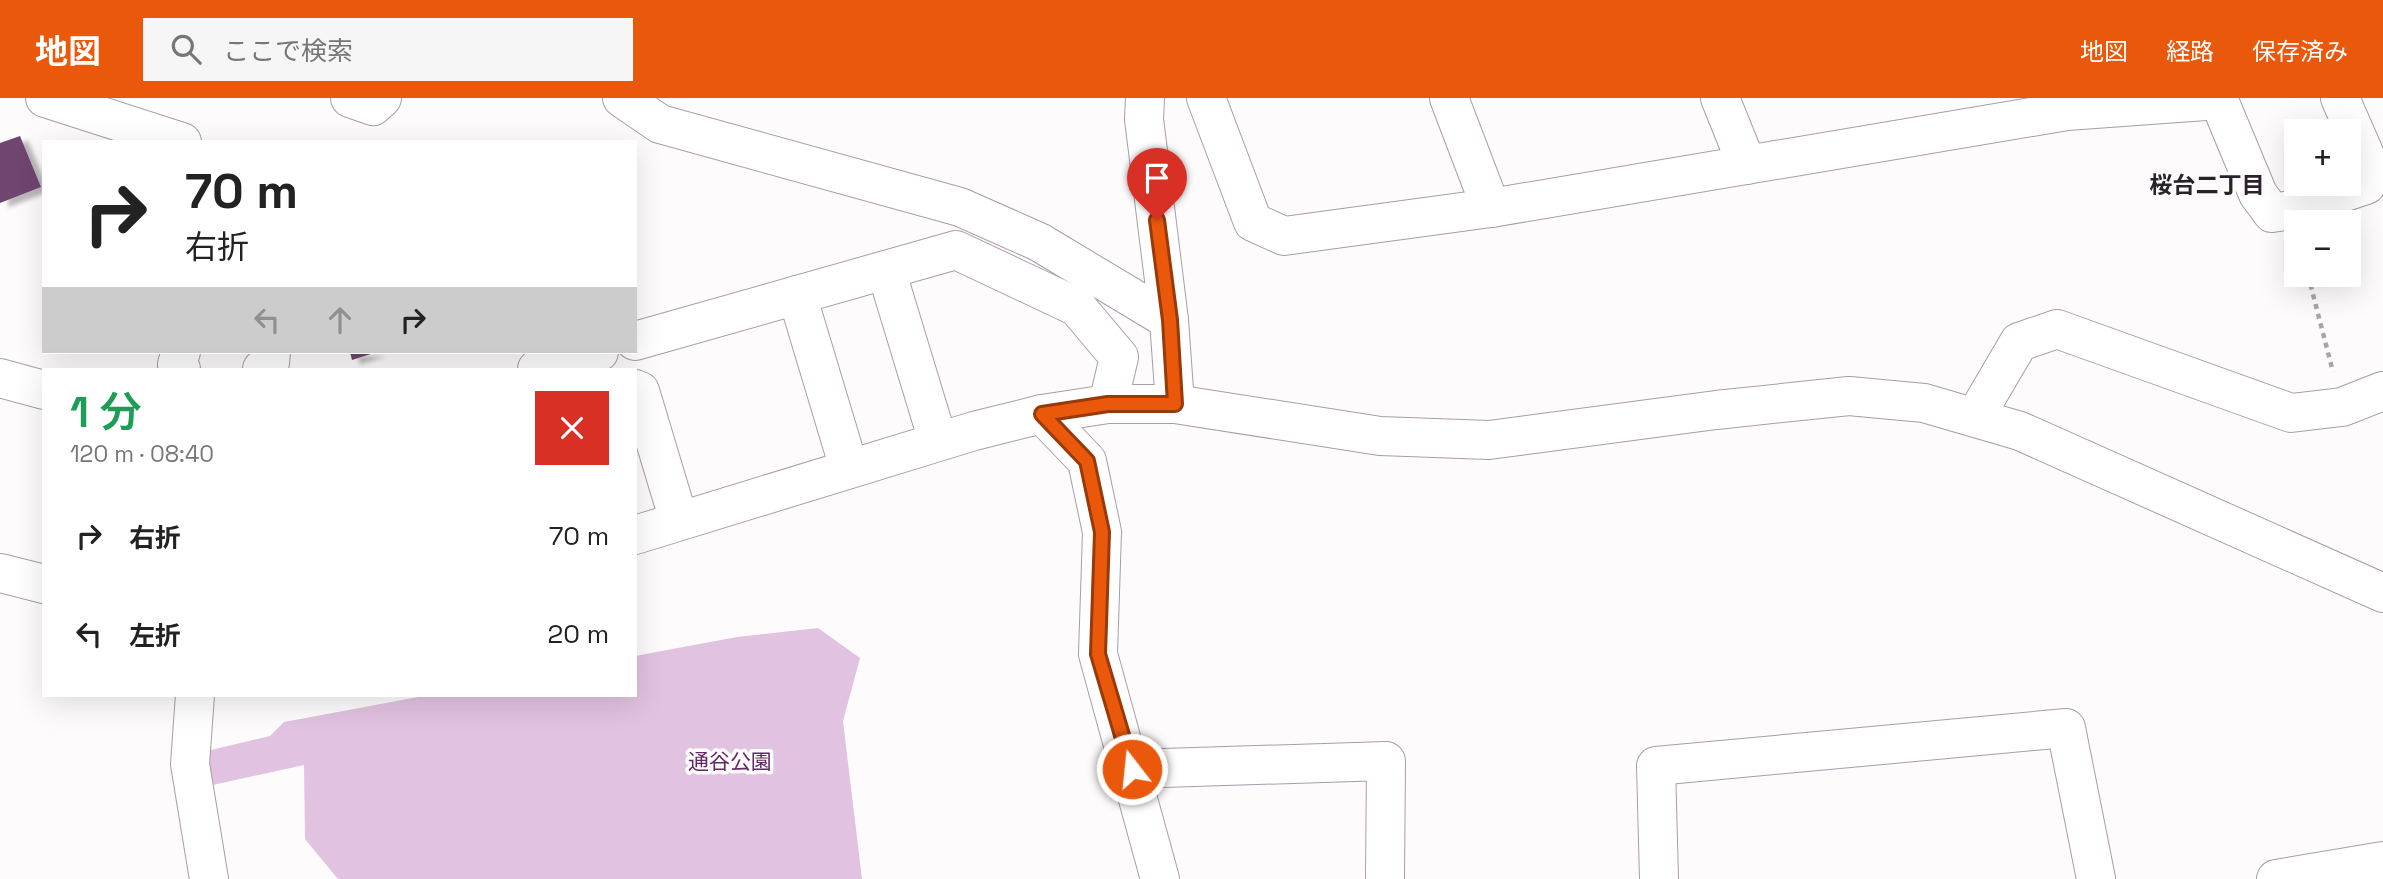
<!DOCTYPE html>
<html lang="ja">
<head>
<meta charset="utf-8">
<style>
  body { margin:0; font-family:"Space Grotesk","Noto Sans JP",sans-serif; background:#f6f6f6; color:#222; height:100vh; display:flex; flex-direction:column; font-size:26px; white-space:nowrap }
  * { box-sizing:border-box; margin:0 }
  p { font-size:23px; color:#767676 }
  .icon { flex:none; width:38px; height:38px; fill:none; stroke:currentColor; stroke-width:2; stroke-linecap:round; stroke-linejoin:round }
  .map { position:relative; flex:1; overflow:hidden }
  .drawer { position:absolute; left:42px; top:270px; width:595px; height:329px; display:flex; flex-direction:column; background:#fff; border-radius:0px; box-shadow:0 7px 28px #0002 }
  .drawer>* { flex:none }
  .banner { position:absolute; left:42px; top:42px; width:595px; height:214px; border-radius:0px; box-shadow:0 7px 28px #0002; background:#fff; color:#222; overflow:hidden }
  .controls { position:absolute; left:2284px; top:21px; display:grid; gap:14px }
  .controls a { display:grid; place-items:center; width:77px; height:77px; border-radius:0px; background:#fff; box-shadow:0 7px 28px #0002; font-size:35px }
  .pin { position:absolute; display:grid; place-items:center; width:60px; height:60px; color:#fff; margin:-72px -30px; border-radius:50% 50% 50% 0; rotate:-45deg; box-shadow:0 0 7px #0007 }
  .pin .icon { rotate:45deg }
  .me { position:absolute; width:77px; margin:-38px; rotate:344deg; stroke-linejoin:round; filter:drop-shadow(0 0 5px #0008) }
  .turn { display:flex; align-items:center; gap:24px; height:147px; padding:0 28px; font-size:32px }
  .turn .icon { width:91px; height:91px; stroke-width:2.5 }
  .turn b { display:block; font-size:49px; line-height:60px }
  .lanes { display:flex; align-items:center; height:66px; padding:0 28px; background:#0003; justify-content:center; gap:35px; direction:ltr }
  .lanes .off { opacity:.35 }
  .round { display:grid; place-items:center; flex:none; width:74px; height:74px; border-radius:0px; background:#f6f6f6 }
  .headline { display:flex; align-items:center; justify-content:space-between; height:119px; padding:0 28px }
  h1 { font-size:42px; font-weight:600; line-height:52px; color:#1e9e55 }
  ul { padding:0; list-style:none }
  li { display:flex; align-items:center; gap:21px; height:98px; padding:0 28px }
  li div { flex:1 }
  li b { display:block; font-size:26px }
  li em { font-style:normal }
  header { display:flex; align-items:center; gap:42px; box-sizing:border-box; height:98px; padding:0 35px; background:#ea580c; color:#fff }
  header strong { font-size:33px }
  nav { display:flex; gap:38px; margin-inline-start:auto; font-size:24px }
  .search { width:490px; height:63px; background:#f6f6f6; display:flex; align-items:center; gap:18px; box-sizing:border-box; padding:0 24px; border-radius:0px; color:#767676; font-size:26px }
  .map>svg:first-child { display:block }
  .green { fill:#e1c2e0 }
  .building { fill:#6f446f; filter:url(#shadow) }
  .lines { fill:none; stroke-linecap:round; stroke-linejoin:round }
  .minor-casing { stroke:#a99ca9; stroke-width:40 }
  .path { stroke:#a8a4a7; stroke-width:4.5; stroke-dasharray:5 5; stroke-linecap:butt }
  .minor { stroke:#fff; stroke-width:38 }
  .route-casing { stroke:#983908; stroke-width:18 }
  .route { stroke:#ea580c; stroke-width:12 }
  .labels { text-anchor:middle; stroke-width:7; stroke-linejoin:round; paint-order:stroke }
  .park-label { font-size:21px; fill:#612863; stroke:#fefbfd }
  .neighbourhood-label { font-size:23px; font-weight:bold; fill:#292329; stroke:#fefbfd }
</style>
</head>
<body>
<header>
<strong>地図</strong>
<div class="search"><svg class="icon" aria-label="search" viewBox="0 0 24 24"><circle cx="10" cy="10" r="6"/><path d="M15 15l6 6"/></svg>ここで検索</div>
<nav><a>地図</a><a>経路</a><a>保存済み</a></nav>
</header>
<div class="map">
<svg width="2383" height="781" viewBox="0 0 2383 781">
  <defs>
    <filter id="shadow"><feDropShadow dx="8" dy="4.5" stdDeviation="2" flood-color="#0004"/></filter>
  </defs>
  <rect width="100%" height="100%" fill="#fefbfd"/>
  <!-- green -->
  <polygon class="green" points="818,530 860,560 843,623 862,781 338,781 305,741 304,667 208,688 207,653 270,638 284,624 429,597 635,597 635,558 737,539"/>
  <!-- building -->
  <g class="building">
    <polygon points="20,38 41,89 0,105 0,45"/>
    <polygon points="350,254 377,254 352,262"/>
  </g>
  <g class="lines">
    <!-- minor casing -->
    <g class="minor-casing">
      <g id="minor">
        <polyline points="45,0 182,44"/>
        <polyline points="350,0 373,8 382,0"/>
        <polyline points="622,0 660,26 960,109 1039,144 1169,222"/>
        <polyline points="1145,0 1144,21 1169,222 1175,306"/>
        <polyline points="1206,0 1253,124 1284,138 1491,110 2067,13 2219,2"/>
        <polyline points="1449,0 1491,110"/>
        <polyline points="1720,0 1747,67"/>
        <polyline points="2218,0 2258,96 2272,115 2291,112 2366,87 2371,71 2340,0"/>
        <polyline points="886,172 938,343"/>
        <polyline points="797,197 849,370"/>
        <polyline points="635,243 956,152 1077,209 1119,259 1108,306"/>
        <polyline points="181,254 177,266 181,271"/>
        <polyline points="262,271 270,265 271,254"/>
        <polyline points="537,271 599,254"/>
        <polyline points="0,280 44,292"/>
        <polyline points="635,291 640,293 679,423"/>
        <polyline points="1042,316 1087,363 1102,434 1098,556 1160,781"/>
        <polyline points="1975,319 2019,244 2057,231 2291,315 2342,309 2383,293"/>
        <polyline points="635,437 974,333 1042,316 1108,306 1175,306 1380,338 1489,342 1716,312 1849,298 1924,305 2020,333 2383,495"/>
        <polyline points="0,475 44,486"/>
        <polyline points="195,597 190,666 209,781"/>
        <polyline points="1132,671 1386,663 1385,781"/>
        <polyline points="1659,781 1656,668 2066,630 2096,781"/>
        <polyline points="2276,781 2383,763"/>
      </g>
    </g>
    <!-- path -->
    <polyline class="path" points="2308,177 2333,274"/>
    <!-- minor -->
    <use href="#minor" class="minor"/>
  </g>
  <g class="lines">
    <!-- route casing -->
    <g class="route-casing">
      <polyline id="route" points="1132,671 1098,556 1102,434 1087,363 1042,316 1108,306 1175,306 1170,222 1157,122"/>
    </g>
    <!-- route -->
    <use href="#route" class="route"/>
  </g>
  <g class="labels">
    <!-- park labels -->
    <g class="park-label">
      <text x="730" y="671">通谷公園</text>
    </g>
    <!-- neighbourhood labels -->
    <g class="neighbourhood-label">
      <text x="2207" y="95">桜台二丁目</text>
    </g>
  </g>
</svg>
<div class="controls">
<a>+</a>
<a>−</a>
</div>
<div class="pin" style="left:1157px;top:122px;background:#d93025"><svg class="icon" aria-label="arrive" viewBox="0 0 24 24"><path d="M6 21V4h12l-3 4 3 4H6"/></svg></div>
<svg class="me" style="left:1132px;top:671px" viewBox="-20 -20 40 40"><circle r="17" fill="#ea580c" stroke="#fff" stroke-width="3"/><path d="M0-11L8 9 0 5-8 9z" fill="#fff"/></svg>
<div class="banner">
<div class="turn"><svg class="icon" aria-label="right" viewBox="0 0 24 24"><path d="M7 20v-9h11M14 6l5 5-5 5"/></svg><div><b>70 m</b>右折</div></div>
<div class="lanes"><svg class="icon off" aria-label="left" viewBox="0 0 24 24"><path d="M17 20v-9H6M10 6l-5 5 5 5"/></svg><svg class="icon off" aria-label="ahead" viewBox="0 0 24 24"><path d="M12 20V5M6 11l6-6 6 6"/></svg><svg class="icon" aria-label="right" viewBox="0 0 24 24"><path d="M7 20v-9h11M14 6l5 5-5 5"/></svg></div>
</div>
<section class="drawer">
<div class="headline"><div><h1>1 分</h1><p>120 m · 08:40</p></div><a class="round" style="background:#d93025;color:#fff"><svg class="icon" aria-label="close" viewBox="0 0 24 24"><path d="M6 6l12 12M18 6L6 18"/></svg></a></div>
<ul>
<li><svg class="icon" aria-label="right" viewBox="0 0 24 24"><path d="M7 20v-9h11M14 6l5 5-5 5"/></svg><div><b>右折</b></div><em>70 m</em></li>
<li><svg class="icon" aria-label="left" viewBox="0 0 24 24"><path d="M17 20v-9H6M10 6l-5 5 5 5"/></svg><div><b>左折</b></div><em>20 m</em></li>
</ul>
</section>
</div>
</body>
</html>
